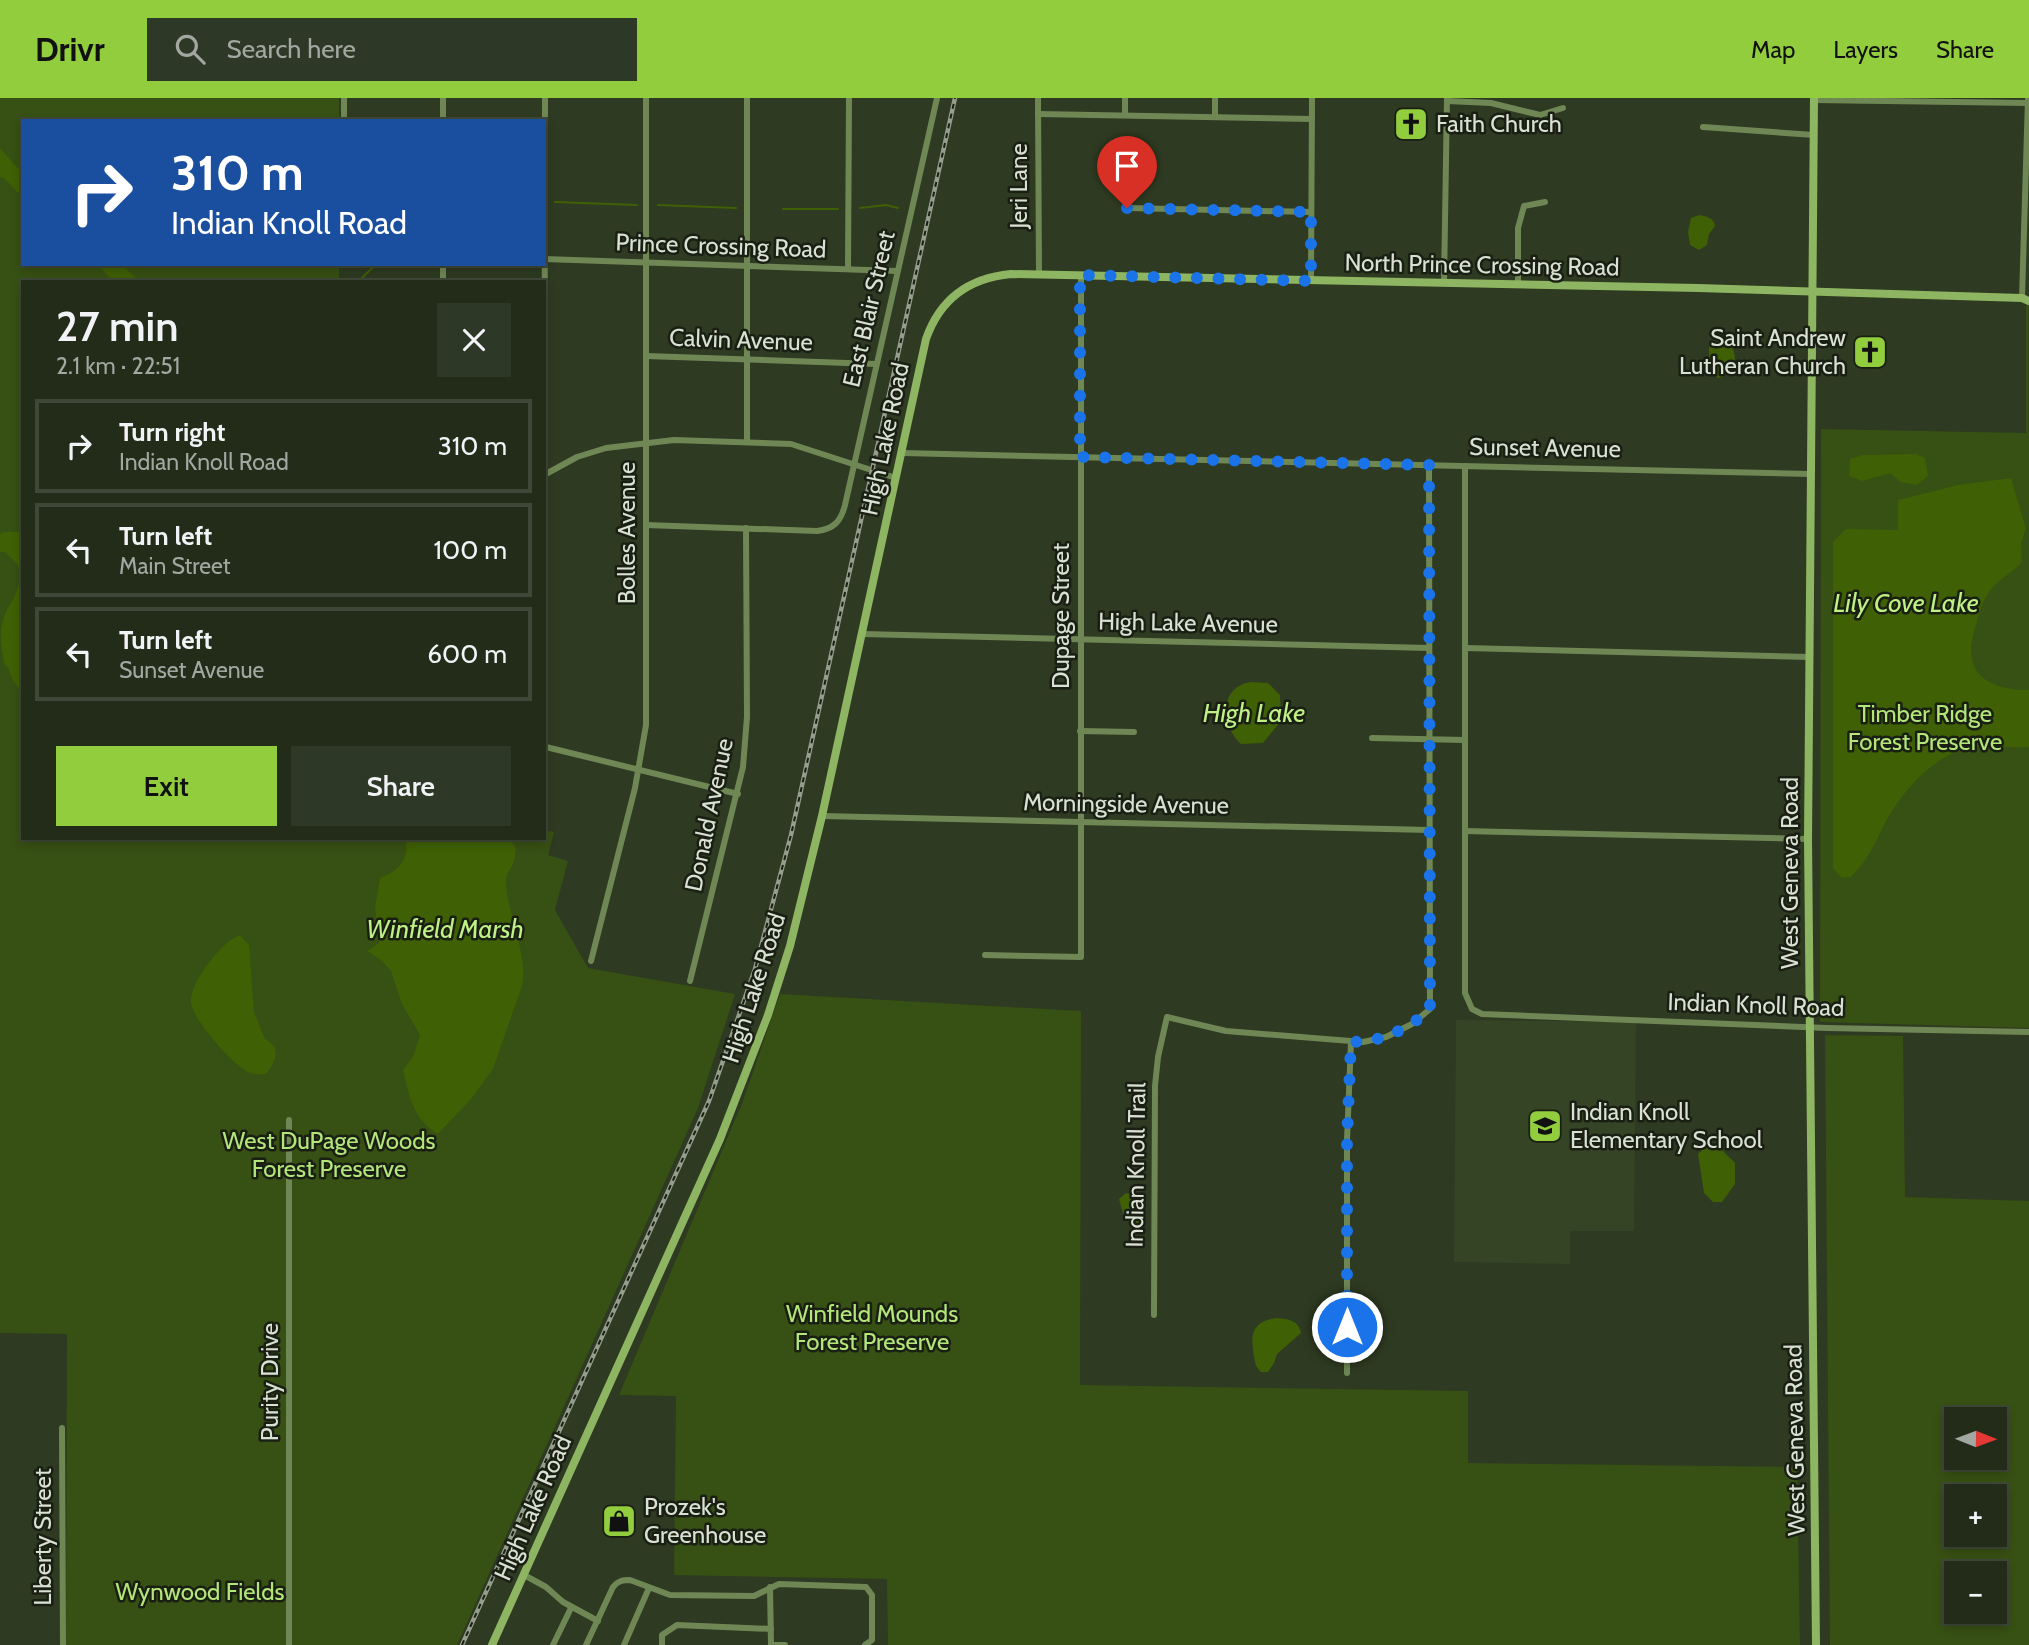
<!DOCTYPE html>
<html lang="en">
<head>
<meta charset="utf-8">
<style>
  body { margin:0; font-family:Cabin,sans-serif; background:#2e3826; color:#f1f3f6; height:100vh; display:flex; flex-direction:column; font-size:26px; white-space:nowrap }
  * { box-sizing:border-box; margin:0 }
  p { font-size:23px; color:#a2a7a2 }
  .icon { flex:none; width:38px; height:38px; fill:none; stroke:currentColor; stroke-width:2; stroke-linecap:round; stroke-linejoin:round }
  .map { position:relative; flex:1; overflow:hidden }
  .side { position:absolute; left:21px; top:182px; width:525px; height:560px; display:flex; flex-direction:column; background:#222c19; border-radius:0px; box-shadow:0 4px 10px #0003,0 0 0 2px #3f4838 }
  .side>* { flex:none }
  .banner { position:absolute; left:21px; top:21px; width:525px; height:147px; border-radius:0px; box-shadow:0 4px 10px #0003,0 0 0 2px #3f4838; background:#1a4fa0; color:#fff; overflow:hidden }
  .needle { width:46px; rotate:91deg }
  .tools { position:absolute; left:1944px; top:1309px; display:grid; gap:14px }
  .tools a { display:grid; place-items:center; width:63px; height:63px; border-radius:0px; background:#222c19; box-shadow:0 4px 10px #0003,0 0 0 2px #3f4838; font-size:35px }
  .pin { position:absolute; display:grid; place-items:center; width:60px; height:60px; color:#fff; margin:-72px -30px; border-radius:50% 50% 50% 0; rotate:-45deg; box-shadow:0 0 7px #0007 }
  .pin .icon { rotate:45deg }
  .me { position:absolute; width:77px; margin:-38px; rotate:0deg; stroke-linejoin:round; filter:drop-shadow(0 0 5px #0008) }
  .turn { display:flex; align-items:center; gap:24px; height:147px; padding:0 35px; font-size:32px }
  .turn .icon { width:91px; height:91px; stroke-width:2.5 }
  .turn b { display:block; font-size:49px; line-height:60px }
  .round { display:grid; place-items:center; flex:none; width:74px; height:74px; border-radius:0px; background:#2e3826 }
  .summary { display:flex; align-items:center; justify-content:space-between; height:119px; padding:0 35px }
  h1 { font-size:42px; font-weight:600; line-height:52px }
  .button { display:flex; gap:14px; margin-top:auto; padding:14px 35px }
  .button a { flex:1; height:80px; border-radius:0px; background:#92cd3e; color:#111; font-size:28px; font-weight:600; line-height:80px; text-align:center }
  .button a+a { background:#2e3826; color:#f1f3f6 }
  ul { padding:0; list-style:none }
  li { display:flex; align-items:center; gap:21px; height:94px; margin:0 14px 10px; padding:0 21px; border:4px solid #3f4838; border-radius:0px }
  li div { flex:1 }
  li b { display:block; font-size:26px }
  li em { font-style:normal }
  header { display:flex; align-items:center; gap:42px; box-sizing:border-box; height:98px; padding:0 35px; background:#92cd3e; color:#111 }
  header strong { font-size:33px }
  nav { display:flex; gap:38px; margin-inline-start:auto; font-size:24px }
  .search { width:490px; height:63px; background:#2e3826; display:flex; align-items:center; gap:18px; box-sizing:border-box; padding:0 24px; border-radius:0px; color:#a2a7a2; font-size:26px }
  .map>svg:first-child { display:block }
  .built { fill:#354425 }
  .green { fill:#375013; fill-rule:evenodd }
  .water { fill:#3f6004 }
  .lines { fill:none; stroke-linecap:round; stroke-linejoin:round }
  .stream { stroke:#3f6004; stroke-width:2 }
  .river { stroke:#3f6004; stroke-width:10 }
  .street { stroke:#6f8754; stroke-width:6 }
  .secondary { stroke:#8eb561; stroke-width:8 }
  .rail-casing { stroke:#959e8c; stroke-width:4.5 }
  .rail { stroke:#1a1f14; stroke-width:2; stroke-dasharray:5; stroke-linecap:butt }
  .route { stroke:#1a73e8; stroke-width:12; stroke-dasharray:0 21.6 }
  .labels { text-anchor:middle; stroke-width:5; stroke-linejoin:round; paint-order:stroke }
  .poi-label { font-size:24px; fill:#d9e1d2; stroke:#1a1f14; text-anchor:start }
  .street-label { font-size:24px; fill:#d9e1d2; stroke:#1a1f14 }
  .park-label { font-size:24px; fill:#b3e579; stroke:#1a1f14 }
  .water-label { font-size:26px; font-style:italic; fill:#bff185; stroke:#1a1f14 }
</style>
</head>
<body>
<header>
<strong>Drivr</strong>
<div class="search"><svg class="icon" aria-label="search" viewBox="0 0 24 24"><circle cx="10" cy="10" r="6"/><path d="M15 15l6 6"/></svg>Search here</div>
<nav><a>Map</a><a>Layers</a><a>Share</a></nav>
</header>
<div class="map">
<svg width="2029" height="1547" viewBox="0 0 2029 1547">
  <rect width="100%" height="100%" fill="#2e3a21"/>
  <!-- built -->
  <polygon class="built" points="1456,922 1636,924 1634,1133 1570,1133 1570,1166 1454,1164"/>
  <!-- green -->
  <g class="green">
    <polygon points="0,0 339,0 339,23 23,23 23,166 339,166 339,184 23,184 23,740 544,740 544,732 554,734 548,757 568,763 555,812 588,870 735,896 698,1010 457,1547 66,1547 67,1236 0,1235"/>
    <polygon points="2026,203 2029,203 2029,930 1820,924 1821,331 2026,335"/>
    <polygon points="780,896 1081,913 1080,1287 1468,1293 1468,1365 1797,1369 1800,1547 888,1547 887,1481 674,1477 676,1298 619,1297 743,1003"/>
    <path d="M 1825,937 L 1903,938 L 1905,1099 L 2029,1103 L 2029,1547 L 1830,1547 ZM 1956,1321 L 1995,1321 L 1995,1360 L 1956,1360 ZM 1956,1398 L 1995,1398 L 1995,1437 L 1956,1437 ZM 1956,1475 L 1995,1475 L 1995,1514 L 1956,1514 Z"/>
  </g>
  <!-- water -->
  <g class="water">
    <polygon points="0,50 23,76 23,100 4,80 0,79"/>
    <path d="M 1699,117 C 1706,118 1714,120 1715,128 L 1709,136 L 1707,147 L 1699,152 L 1690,147 L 1688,134 L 1691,120 Z"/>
    <polygon points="97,166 121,166 140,184 114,184"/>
    <path d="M 1726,239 C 1738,252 1740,277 1718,280 L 1709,271 L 1709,248 L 1718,240 Z"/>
    <polygon points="1916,356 1925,360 1928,378 1917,387 1901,384 1890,375 1862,383 1849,378 1850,361 1863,357"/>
    <path d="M 2011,380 L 2026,431 L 2021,445 L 2022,464 C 2013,475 1998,481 1990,493 C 1984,501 1979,513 1977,523 C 1974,535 1969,548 1972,561 C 1976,586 2008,593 2029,592 L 2029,649 C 2011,650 1992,647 1974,649 C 1935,655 1903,692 1885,725 C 1876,743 1867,764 1851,779 L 1842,780 L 1833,770 L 1833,444 L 1846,431 L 1898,432 L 1898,402 L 1958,387 Z"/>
    <path d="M 4,434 L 18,434 L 23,436 L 23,595 C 0,573 4,534 12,505 C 15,494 21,486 22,474 L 17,466 L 5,454 L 0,454 L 0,436 Z"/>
    <path d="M 1250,584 L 1268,585 L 1280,597 L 1281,623 L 1263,645 L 1241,646 C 1221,628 1218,590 1250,584 Z"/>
    <path d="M 406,740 L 509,740 L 516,750 C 515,755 515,761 513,766 C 509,774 506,776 506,786 C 508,817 529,861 522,888 L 493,971 L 472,1000 L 438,1036 C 413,1022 409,997 403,972 L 413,959 L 420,937 L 402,906 L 391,873 L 381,862 L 367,853 L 379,845 L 375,810 L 380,780 C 399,773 409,762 406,740 Z"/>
    <path d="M 240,837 L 249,847 L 254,914 L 265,941 C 282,950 276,963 266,976 C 261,976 255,977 250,975 C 234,969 193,922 191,905 C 189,885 221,844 240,837 Z"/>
    <polygon points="1707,1047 1718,1048 1735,1065 1735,1086 1722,1104 1713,1104 1704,1095 1698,1056"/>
    <polygon points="1126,1095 1132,1097 1145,1109 1145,1123 1140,1129 1133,1129 1124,1119 1119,1101"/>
    <path d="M 1277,1220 C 1287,1221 1299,1222 1301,1235 L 1277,1256 L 1274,1265 L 1268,1274 L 1261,1274 C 1256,1269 1255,1266 1254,1258 C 1250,1237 1252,1223 1277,1220 Z"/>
  </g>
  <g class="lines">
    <!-- stream -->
    <g class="stream">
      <polyline points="555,104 637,107"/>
      <polyline points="658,107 736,110"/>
      <polyline points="860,110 886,107 898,110"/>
      <polyline points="783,111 838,111"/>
      <polyline points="311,184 317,184"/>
      <polyline points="358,184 376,166"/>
    </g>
    <!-- river -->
    <path class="river" d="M 9,564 C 3,535 4,520 23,496"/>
    <!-- street -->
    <g class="street">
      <polyline points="1038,0 1039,177"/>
      <polyline points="1215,0 1215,19"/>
      <polyline points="1814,2 2027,5"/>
      <polyline points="1447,3 1491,5 1540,17 1563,10"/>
      <polyline points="1038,16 1312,21"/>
      <polyline points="1125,17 1125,0"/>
      <polyline points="344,23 344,0"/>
      <polyline points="443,23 443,0"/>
      <polyline points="1703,29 1814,37"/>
      <polyline points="1127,110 1311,114"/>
      <polyline points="544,161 897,173"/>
      <polyline points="443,166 443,184"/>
      <polyline points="848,171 849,0"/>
      <polyline points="1311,182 1312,0"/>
      <polyline points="1444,185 1447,0"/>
      <polyline points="1518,187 1518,130 1524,108 1545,104"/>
      <polyline points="2022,200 2028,0"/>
      <polyline points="646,258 876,266"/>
      <polyline points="747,343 747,0"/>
      <polyline points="902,355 1810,376"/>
      <polyline points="1465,368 1465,895 1472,911 1482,916 1827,930 2029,934"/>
      <polyline points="544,377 577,359 606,350 674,342 791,346 896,380"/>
      <path d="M 646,427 L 817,433 C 834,431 841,423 845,407 L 937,0"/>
      <polyline points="862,536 1429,550"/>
      <polyline points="1465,550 1810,559"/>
      <polyline points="1080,633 1134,634"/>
      <polyline points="1372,640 1465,642"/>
      <polyline points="546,649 738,696"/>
      <polyline points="544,656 545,0"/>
      <polyline points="822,718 1429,732"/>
      <polyline points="1465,733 1808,741"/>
      <polyline points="985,857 1081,859 1081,178"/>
      <polyline points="591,863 635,690 646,627 646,0"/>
      <polyline points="690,883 743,669 747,619 746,430"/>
      <polyline points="1154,1217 1155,988 1158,959 1167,919 1226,933 1363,944 1386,939 1412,926 1430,911 1429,367"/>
      <polyline points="1347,1275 1347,1042 1351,944"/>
      <polyline points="62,1330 63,1547"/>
      <polyline points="524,1477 546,1489 563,1504 598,1523"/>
      <polyline points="770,1489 771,1547"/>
      <polyline points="289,1547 289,1022"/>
      <polyline points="553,1547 571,1510"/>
      <path d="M 586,1547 L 613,1489 C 618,1483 622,1482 630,1482 L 670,1497 L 754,1498 L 779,1486 L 866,1489 L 872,1497 L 872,1542 L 865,1547"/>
      <polyline points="624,1547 649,1490"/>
      <polyline points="662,1547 662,1537 677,1527 771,1531"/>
      <polyline points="771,1547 785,1547"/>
    </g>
    <!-- secondary -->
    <g class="secondary">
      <polyline points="1814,0 1808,741 1816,1547"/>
      <path d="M 492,1547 L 720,1041 L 768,917 L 790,848 L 822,718 L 926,241 C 940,201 969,180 1011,176 L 1698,190 L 2022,200 L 2029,203"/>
    </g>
    <!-- rail casing -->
    <g class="rail-casing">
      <polyline id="rail" points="462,1547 709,1003 755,871 791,737 955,0"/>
    </g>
    <!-- rail -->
    <use href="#rail" class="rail"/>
  </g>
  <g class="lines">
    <!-- route -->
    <path class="route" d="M 1127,110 L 1311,114 L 1311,183 L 1080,177 L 1080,359 L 1429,367 L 1430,911 C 1408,932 1381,944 1351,944 L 1347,1042 L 1347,1229"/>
  </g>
  <!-- icons -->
  <defs>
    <g id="church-square" transform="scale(1.75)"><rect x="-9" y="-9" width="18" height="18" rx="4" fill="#92cd3e" stroke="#1a1f14"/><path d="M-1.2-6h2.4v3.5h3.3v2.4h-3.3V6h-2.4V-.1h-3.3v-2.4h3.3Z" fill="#111"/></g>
    <g id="school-square" transform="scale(1.75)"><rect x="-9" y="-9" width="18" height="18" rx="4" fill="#92cd3e" stroke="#1a1f14"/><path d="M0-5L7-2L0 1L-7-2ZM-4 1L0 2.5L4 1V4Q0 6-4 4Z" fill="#111"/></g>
    <g id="shop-square" transform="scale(1.75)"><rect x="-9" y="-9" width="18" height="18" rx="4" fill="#92cd3e" stroke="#1a1f14"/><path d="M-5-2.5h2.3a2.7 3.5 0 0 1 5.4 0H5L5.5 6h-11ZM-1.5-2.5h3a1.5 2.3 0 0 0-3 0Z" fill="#111"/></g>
  </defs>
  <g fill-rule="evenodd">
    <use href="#church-square" x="1411" y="26"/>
    <use href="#church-square" x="1870" y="254"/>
    <use href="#school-square" x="1545" y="1028"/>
    <use href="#shop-square" x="619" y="1423"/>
  </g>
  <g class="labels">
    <!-- poi labels -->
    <g class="poi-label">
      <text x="1436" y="34">Faith Church</text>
      <text x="1846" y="248" text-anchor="end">Saint Andrew<tspan x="1846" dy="28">Lutheran Church</tspan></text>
      <text x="1570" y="1022">Indian Knoll<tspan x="1570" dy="28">Elementary School</tspan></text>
      <text x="644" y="1417">Prozek's<tspan x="644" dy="28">Greenhouse</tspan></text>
    </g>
    <!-- street labels -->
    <g class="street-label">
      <text transform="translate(1019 88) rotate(-90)" y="8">Jeri Lane</text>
      <text transform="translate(721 148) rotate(2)" y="8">Prince Crossing Road</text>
      <text transform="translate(1482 167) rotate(1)" y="8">North Prince Crossing Road</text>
      <text transform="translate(869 211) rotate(-77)" y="8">East Blair Street</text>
      <text transform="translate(741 242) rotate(2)" y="8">Calvin Avenue</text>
      <text transform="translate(885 341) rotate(-78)" y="8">High Lake Road</text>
      <text transform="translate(1545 350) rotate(1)" y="8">Sunset Avenue</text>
      <text transform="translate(627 435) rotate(-90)" y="8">Bolles Avenue</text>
      <text transform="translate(1061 518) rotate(-90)" y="8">Dupage Street</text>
      <text transform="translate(1188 525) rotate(1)" y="8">High Lake Avenue</text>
      <text transform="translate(1126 706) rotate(1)" y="8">Morningside Avenue</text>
      <text transform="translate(709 717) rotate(-78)" y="8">Donald Avenue</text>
      <text transform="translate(1790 775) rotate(-90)" y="8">West Geneva Road</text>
      <text transform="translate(754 890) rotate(-72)" y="8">High Lake Road</text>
      <text transform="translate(1756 907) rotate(2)" y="8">Indian Knoll Road</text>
      <text transform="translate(1136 1067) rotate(-89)" y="8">Indian Knoll Trail</text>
      <text transform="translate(270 1284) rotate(-90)" y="8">Purity Drive</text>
      <text transform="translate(1795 1342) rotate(-91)" y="8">West Geneva Road</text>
      <text transform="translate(533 1410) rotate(-66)" y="8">High Lake Road</text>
      <text transform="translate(43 1439) rotate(-90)" y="8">Liberty Street</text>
    </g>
    <!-- park labels -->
    <g class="park-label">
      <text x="1925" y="624">Timber Ridge<tspan x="1925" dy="28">Forest Preserve</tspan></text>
      <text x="329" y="1051">West DuPage Woods<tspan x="329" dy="28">Forest Preserve</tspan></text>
      <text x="872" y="1224">Winfield Mounds<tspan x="872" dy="28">Forest Preserve</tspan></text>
      <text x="200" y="1502">Wynwood Fields</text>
    </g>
    <!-- water labels -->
    <g class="water-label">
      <text x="1906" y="514">Lily Cove Lake</text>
      <text x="1254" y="624">High Lake</text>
      <text x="445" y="840">Winfield Marsh</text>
    </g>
  </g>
</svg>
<div class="tools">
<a><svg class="needle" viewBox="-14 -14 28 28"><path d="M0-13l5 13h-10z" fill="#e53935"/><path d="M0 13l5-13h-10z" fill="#a2a7a2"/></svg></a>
<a>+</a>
<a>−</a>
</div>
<div class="pin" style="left:1127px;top:110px;background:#d93025"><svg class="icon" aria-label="arrive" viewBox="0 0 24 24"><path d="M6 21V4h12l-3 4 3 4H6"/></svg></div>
<svg class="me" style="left:1347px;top:1229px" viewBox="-20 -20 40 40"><circle r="17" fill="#1a73e8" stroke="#fff" stroke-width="3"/><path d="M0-11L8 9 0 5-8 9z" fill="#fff"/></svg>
<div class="banner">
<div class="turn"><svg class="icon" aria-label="right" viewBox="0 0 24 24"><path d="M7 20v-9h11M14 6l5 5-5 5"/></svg><div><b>310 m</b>Indian Knoll Road</div></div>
</div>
<section class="side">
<div class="summary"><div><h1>27 min</h1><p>2.1 km · 22:51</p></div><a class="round"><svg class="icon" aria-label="close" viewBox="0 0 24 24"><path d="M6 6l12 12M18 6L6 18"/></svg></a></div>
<ul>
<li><svg class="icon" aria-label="right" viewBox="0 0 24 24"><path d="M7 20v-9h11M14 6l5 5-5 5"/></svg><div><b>Turn right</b><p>Indian Knoll Road</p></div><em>310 m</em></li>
<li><svg class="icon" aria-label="left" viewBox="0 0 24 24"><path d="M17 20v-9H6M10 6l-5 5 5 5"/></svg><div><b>Turn left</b><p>Main Street</p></div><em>100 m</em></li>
<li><svg class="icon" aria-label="left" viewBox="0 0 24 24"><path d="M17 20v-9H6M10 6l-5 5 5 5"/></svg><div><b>Turn left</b><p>Sunset Avenue</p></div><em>600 m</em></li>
</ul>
<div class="button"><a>Exit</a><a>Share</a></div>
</section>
</div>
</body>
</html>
